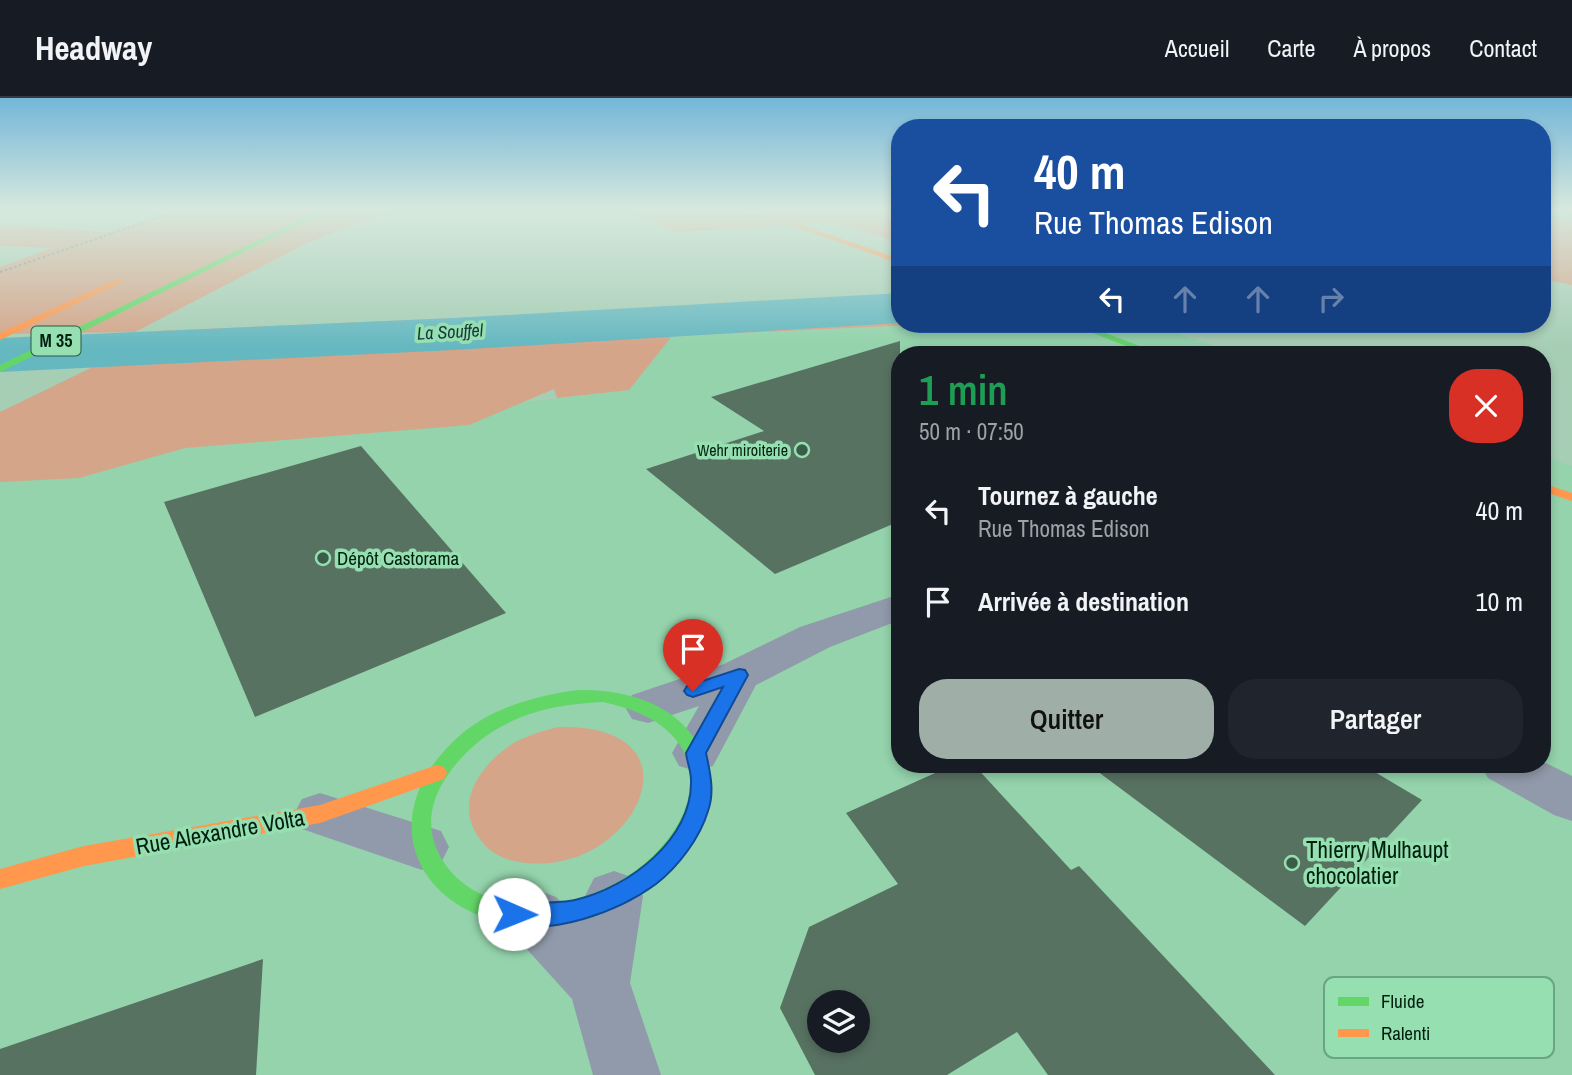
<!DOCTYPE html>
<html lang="fr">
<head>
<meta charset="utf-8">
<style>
  body { margin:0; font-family:"Archivo Narrow",sans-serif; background:#20242c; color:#f1f3f6; height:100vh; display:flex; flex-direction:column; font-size:26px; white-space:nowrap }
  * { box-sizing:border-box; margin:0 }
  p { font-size:23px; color:#9ea1a6 }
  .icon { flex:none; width:38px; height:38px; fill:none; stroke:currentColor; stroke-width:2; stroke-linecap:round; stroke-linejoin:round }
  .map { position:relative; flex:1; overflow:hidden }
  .panel { position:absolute; left:891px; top:248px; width:660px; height:427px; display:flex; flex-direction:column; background:#171b24; border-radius:28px; box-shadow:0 4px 10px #0003 }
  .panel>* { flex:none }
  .banner { position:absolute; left:891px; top:21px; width:660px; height:214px; border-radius:28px; box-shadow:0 4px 10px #0003; background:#1a4fa0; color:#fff; overflow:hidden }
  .buttons { position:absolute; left:807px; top:892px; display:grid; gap:14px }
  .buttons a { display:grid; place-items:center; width:63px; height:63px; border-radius:50%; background:#171b24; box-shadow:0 4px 10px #0003; font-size:35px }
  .pin { position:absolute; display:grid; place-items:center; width:60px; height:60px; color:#fff; margin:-72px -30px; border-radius:50% 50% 50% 0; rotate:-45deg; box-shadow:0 0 7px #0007 }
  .pin .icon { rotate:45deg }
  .me { position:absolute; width:77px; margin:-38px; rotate:91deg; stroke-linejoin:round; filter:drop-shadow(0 0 5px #0008) }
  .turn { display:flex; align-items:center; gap:24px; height:147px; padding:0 28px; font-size:32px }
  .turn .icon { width:91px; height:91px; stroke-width:2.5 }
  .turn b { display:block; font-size:49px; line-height:60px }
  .lanes { display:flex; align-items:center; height:66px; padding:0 28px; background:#0003; justify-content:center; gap:35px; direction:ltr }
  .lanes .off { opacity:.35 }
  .round { display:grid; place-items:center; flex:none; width:74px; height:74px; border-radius:28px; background:#20242c }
  .summary { display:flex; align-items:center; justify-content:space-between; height:119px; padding:0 28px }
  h1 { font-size:42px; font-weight:600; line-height:52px; color:#1e9e55 }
  .action { display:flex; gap:14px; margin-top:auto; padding:14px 28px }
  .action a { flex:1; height:80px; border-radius:28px; background:#9fafa8; color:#111; font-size:28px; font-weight:600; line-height:80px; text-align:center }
  .action a+a { background:#20242c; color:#f1f3f6 }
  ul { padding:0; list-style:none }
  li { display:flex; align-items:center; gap:21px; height:91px; padding:0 28px }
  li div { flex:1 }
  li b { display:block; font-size:26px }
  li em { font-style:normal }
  header { display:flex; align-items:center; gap:42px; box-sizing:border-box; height:98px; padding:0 35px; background:#171b24; border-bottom:2px solid #363941 }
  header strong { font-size:33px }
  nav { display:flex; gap:38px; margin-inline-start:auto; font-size:24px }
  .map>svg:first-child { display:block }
  .built { fill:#94d3ac; fill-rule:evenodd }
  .green { fill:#d4a589 }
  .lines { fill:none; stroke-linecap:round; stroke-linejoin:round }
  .river { fill:#66b8c0; fill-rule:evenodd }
  .building { fill:#587262; fill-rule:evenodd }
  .path-far1 { stroke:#7f8d91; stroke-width:2; stroke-dasharray:2.5 2.5; stroke-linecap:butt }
  .path { stroke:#7f8d91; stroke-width:2.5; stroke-dasharray:3.5 3.5; stroke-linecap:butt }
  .street { fill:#919aaa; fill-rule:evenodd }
  .fast { fill:#63d668; fill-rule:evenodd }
  .slow { fill:#ff974d; fill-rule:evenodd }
  .route { fill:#1a73e8; stroke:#114b97; stroke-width:2 }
  .poi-dot { fill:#3b5c49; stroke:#95dfb1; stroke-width:2.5 }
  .labels { text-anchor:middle; stroke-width:7; stroke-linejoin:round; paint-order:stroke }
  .far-poi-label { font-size:16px; fill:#011f0f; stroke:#95dfb1; text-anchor:end }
  .far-water-label { font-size:18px; font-style:italic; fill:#17353d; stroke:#95dfb1 }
  .shield { fill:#95dfb1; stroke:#2d5940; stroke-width:2 }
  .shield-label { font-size:18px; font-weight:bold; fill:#011f0f }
  .poi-label { font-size:19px; fill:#011f0f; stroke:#95dfb1; text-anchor:start }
  .near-street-label { font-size:23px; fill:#011f0f; stroke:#95dfb1 }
  .near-poi-label { font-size:23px; fill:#011f0f; stroke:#95dfb1; text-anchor:start }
  .key { fill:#95dfb1; stroke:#69a580; stroke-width:2 }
  .key-label { font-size:19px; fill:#011f0f }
</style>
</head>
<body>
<header>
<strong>Headway</strong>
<nav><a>Accueil</a><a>Carte</a><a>À propos</a><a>Contact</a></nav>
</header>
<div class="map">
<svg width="1572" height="977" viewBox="0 0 1572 977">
  <rect width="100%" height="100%" fill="#a6ceb5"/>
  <!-- built -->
  <path class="built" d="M 934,226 L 1148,226 L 1242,257 L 900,257 L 900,667 L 1542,667 L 1542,358 L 1572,368 L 1572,977 L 0,977 L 0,366 L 629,292 L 671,238 ZM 819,905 L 858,905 L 858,943 L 819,943 Z"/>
  <!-- green -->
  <g class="green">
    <polygon points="181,111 394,111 303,147 135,234 0,236 0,169 52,150 0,148 0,127 107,134"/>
    <polygon points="627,111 899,111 899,144 835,125 673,134"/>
    <polygon points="1542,119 1572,124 1572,187 1542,181"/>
    <polygon points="899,201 900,226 934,226 672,238 629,292 557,300 554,291 469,327 185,350 79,380 0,384 0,314 99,266 158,233"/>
    <path d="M 558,629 C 714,625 630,788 514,763 C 503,761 490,754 483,745 C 454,711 474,675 505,651 C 520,639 540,634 558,629 Z"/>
  </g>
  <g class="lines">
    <!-- river -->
    <polygon class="river" points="900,195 900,225 454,252 0,274 0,240 454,220"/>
  </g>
  <!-- building -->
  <g class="building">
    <polygon points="900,243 900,423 775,476 646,371 764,333 711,299"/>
    <polygon points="361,348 506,515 255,619 164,404"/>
    <path d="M 953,667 L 974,667 L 1071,772 L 1079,768 L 1275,977 L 1048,977 L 1017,934 L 947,977 L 815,977 L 780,910 L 809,829 L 898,786 L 846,715 ZM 819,905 L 858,905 L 858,943 L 819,943 Z"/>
    <polygon points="1089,667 1363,667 1422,702 1305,828"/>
    <polygon points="263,861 256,977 0,977 0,951"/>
  </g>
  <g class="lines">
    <!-- path-far1 -->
    <g class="path-far1">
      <polyline points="1542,117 1572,123"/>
      <polyline points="0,174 183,111"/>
    </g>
    <!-- path -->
    <polyline class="path" points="1193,249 1218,257"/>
    <!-- street -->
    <g class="street">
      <polygon points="900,496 900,522 830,549 756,587 713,668 696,673 679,668 672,655 699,608 648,625 632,621 625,609 632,597 724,566 800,529"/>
      <polygon points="1542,663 1572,678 1572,723 1554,717 1488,680 1480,667 1542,667"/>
      <polygon points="320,695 441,733 449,749 441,765 422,772 302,731 294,716 302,701"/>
      <polygon points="614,773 634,780 643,798 630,885 661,977 593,977 572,901 514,837 506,818 514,799 535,791 556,799 580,824 585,798 594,780"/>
    </g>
    <!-- fast -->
    <g class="fast">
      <polygon points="323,111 332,111 0,274 0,267"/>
      <polygon points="1070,226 1082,226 1163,257 1149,257"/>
      <path d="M 578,592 C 625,591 676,605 700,649 C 708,665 713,681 710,700 C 698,773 611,828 541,828 C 425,829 364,725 457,640 C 490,610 534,598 578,592 ZM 603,604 C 786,642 648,837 498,802 C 459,793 425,755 432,713 C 438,681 466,651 492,634 C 526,612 563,606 603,604 Z"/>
    </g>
    <!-- slow -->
    <g class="slow">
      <polygon points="745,111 755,111 900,161 900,166"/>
      <polygon points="117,181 124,183 0,242 0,235"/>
      <polygon points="1542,385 1572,395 1572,403 1542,393"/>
      <polygon points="437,667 444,669 447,675 444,681 320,725 84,768 0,791 0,771 84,748 320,707"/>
    </g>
  </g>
  <!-- sky -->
  <linearGradient id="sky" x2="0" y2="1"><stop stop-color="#74b6d8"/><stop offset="0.45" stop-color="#d7e9de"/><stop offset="1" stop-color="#d7e9de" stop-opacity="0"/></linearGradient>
  <rect width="1572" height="248" fill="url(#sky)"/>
  <!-- route -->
  <path class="route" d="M 739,571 L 745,572 L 748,577 L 706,655 C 710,674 715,694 708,713 C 700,740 678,769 656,786 C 619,813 550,840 505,823 L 502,816 L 505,808 C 521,802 554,807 575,802 C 628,790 693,741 691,682 C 691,673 687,664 686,655 L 723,589 L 693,599 L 687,597 L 684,593 L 687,588 Z"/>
  <!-- markers -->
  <g class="poi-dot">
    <circle cx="802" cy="352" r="7"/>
    <circle cx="323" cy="460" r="7"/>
    <circle cx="1292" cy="765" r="7"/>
  </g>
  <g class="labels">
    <!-- far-poi labels -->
    <g class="far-poi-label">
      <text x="788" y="358">Wehr miroiterie</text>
    </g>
    <!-- far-water labels -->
    <g class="far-water-label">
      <text transform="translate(450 234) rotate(-3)" y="6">La Souffel</text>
    </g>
    <!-- shield labels -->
    <rect class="shield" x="31.5" y="228.5" width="49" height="29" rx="5"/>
    <g class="shield-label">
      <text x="56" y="249">M 35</text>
    </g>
    <!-- poi labels -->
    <g class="poi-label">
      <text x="337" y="467">Dépôt Castorama</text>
    </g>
    <!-- near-street labels -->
    <g class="near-street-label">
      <text transform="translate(220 734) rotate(-10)" y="8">Rue Alexandre Volta</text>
    </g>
    <!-- near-poi labels -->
    <g class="near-poi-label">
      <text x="1306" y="760">Thierry Mulhaupt<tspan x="1306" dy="26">chocolatier</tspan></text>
    </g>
  </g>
  <!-- legend -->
  <rect x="1324" y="879" width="230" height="81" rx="10" class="key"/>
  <rect x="1338" y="899" width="31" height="9" fill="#63d668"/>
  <rect x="1338" y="931" width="31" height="8" fill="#ff974d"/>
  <g class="key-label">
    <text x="1381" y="910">Fluide</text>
    <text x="1381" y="942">Ralenti</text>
  </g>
</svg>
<div class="buttons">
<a><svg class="icon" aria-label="layers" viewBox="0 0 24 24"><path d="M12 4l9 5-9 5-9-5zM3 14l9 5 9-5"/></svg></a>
</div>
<div class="pin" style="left:693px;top:593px;background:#d93025"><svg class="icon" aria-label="arrive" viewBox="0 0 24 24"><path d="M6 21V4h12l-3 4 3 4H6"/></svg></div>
<svg class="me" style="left:514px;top:816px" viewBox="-20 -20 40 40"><circle r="19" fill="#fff"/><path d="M0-13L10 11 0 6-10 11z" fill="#1a73e8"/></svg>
<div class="banner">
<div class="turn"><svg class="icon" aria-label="left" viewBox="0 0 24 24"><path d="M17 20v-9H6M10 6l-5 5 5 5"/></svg><div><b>40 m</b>Rue Thomas Edison</div></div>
<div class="lanes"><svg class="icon" aria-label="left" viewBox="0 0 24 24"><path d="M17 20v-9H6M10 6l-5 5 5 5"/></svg><svg class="icon off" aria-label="ahead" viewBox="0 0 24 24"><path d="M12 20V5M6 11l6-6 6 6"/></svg><svg class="icon off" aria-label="ahead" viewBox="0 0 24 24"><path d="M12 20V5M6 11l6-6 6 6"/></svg><svg class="icon off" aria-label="right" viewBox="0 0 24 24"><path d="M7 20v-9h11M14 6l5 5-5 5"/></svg></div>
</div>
<section class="panel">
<div class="summary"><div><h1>1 min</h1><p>50 m · 07:50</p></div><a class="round" style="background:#d93025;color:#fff"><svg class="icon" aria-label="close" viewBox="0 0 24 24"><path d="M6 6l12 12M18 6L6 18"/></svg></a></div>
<ul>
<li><svg class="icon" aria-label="left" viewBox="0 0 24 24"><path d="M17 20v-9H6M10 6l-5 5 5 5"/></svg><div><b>Tournez à gauche</b><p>Rue Thomas Edison</p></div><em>40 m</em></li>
<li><svg class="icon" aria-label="arrive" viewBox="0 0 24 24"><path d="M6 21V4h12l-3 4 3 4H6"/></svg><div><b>Arrivée à destination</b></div><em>10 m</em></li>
</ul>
<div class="action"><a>Quitter</a><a>Partager</a></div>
</section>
</div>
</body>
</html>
